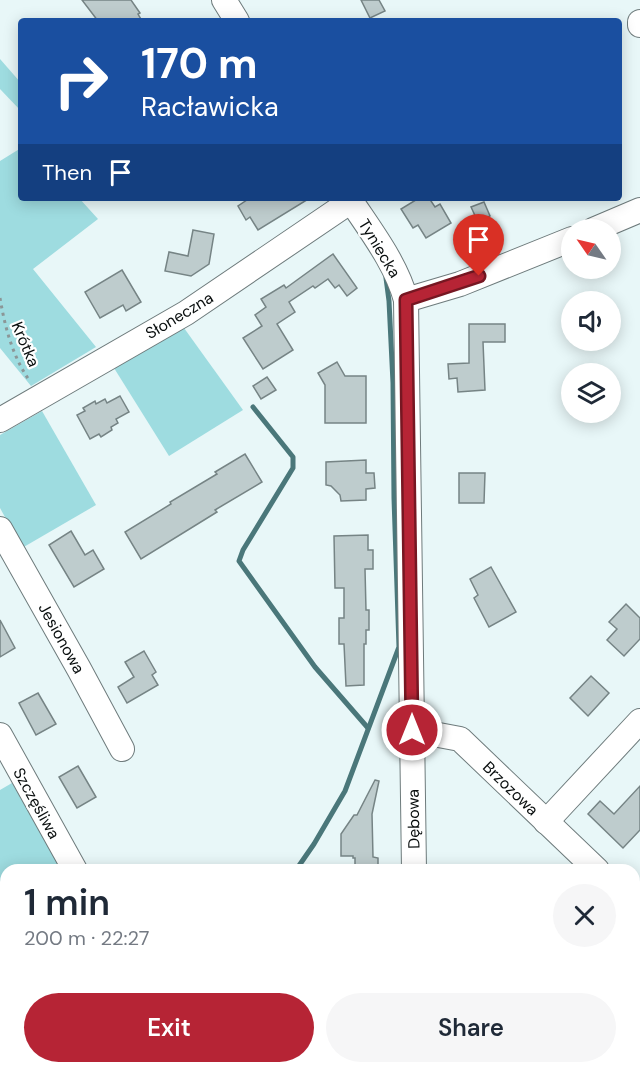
<!DOCTYPE html>
<html lang="en">
<head>
<meta charset="utf-8">
<style>
  body { margin:0; font-family:"DM Sans",sans-serif; background:#f6f6f7; color:#1f2937; height:100vh; display:flex; flex-direction:column; font-size:22px; white-space:nowrap }
  * { box-sizing:border-box; margin:0 }
  p { font-size:20px; color:#747a83 }
  .icon { flex:none; width:33px; height:33px; fill:none; stroke:currentColor; stroke-width:2; stroke-linecap:round; stroke-linejoin:round }
  .map { position:relative; flex:1; overflow:hidden }
  .side { position:absolute; left:0px; top:864px; width:640px; height:210px; display:flex; flex-direction:column; background:#fff; border-radius:18px 18px 0 0; box-shadow:0 3px 15px #0003 }
  .side>* { flex:none }
  .banner { position:absolute; left:18px; top:18px; width:604px; height:183px; border-radius:6px; box-shadow:0 3px 15px #0003; background:#1a4fa0; color:#fff; overflow:hidden }
  .needle { width:39px; rotate:304deg }
  .controls { position:absolute; left:561px; top:219px; display:grid; gap:12px }
  .controls a { display:grid; place-items:center; width:60px; height:60px; border-radius:50%; background:#fff; box-shadow:0 3px 15px #0003; font-size:30px }
  .pin { position:absolute; display:grid; place-items:center; width:51px; height:51px; color:#fff; margin:-62px -26px; border-radius:50% 50% 50% 0; rotate:-45deg; box-shadow:0 0 6px #0007 }
  .pin .icon { rotate:45deg }
  .me { position:absolute; width:66px; margin:-33px; rotate:0deg; stroke-linejoin:round; filter:drop-shadow(0 0 4px #0008) }
  .turn { display:flex; align-items:center; gap:21px; height:126px; padding:0 24px; font-size:27px }
  .turn .icon { width:78px; height:78px; stroke-width:2.5 }
  .turn b { display:block; font-size:42px; line-height:51px }
  .then { display:flex; align-items:center; height:57px; padding:0 24px; background:#0003; gap:12px; font-size:22px }
  .round { display:grid; place-items:center; flex:none; width:63px; height:63px; border-radius:32px; background:#f6f6f7 }
  .summary { display:flex; align-items:center; justify-content:space-between; height:102px; padding:0 24px }
  h1 { font-size:36px; font-weight:600; line-height:45px }
  .button { display:flex; gap:12px; margin-top:auto; padding:12px 24px }
  .button a { flex:1; height:69px; border-radius:36px; background:#b62435; color:#fff; font-size:24px; font-weight:600; line-height:69px; text-align:center }
  .button a+a { background:#f6f6f7; color:#1f2937 }
  .map>svg:first-child { display:block }
  .green { fill:#9edce0 }
  .lines { fill:none; stroke-linecap:round; stroke-linejoin:round }
  .stream { stroke:#4a777a; stroke-width:5 }
  .building { fill:#becccd; stroke:#768485; stroke-width:1.5 }
  .minor-casing { stroke:#6e7b7c; stroke-width:26 }
  .path { stroke:#8b9697; stroke-width:3; stroke-dasharray:3 4.5; stroke-linecap:butt }
  .minor { stroke:#fff; stroke-width:24 }
  .route-casing { stroke:#761722; stroke-width:15 }
  .route { stroke:#b62435; stroke-width:10 }
  .labels { text-anchor:middle; stroke-width:4.5; stroke-linejoin:round; paint-order:stroke }
  .street-label { font-size:16px; fill:#080d0d; stroke:#fff }
</style>
</head>
<body>
<div class="map">
<svg width="640" height="1074" viewBox="0 0 640 1074">
  <rect width="100%" height="100%" fill="#e8f7f8"/>
  <!-- green -->
  <g class="green">
    <polygon points="0,59 21,83 21,111 0,89"/>
    <polygon points="21,148 21,198 79,198 98,219 33,269 96,347 31,386 0,348 0,161"/>
    <polygon points="184,328 243,410 169,456 114,368"/>
    <polygon points="42,411 96,505 22,548 0,508 0,435"/>
    <polygon points="12,783 62,870 6,870 6,947 0,937 0,790"/>
    <polygon points="6,1047 6,1068 187,1068 191,1074 0,1074 0,1052"/>
  </g>
  <g class="lines">
    <!-- stream -->
    <g class="stream">
      <polyline points="253,407 293,457 293,468 243,550 239,561 315,667 368,728"/>
      <polyline points="296,870 314,844 345,791 399,647 394,498 393,383 389,301 386,278"/>
      <polyline points="145,1074 149,1068"/>
    </g>
  </g>
  <!-- building -->
  <g class="building">
    <polygon points="82,0 131,0 140,13 138,14 142,21 98,21"/>
    <polygon points="361,0 379,0 385,11 370,18"/>
    <polygon points="250,198 310,198 258,230 250,217 246,220 238,206"/>
    <polygon points="419,198 429,198 435,207 440,204 451,223 426,238 418,225 413,228 401,209"/>
    <polygon points="484,202 490,216 478,222 471,207"/>
    <polygon points="193,230 214,234 209,264 191,276 165,271 169,252 188,256"/>
    <polygon points="333,254 357,288 347,296 339,285 335,288 328,279 315,288 313,286 289,302 295,312 277,324 293,350 263,369 243,338 262,326 255,315 266,307 261,299 284,285 286,288"/>
    <polygon points="122,270 141,302 126,311 123,305 100,318 85,292"/>
    <polygon points="469,324 505,324 505,342 483,342 485,390 458,392 457,378 449,379 448,364 469,363"/>
    <polygon points="337,362 345,376 366,376 366,423 325,423 325,385 318,373"/>
    <polygon points="267,377 276,390 261,399 253,386"/>
    <polygon points="120,396 129,412 116,419 118,423 111,427 112,430 101,437 99,434 90,439 77,415 85,411 83,408 95,401 96,404 105,399 107,403"/>
    <polygon points="245,454 262,482 215,510 217,512 141,559 125,532 171,504 170,502 217,474 215,472"/>
    <polygon points="366,460 366,473 374,473 375,488 366,489 366,500 341,501 340,495 331,486 326,485 326,462"/>
    <polygon points="459,473 485,473 484,503 459,503"/>
    <polygon points="71,531 85,555 93,550 104,569 74,587 49,545"/>
    <polygon points="368,535 368,550 373,550 373,569 365,569 366,610 369,610 369,630 366,630 366,644 364,644 364,685 346,686 344,644 339,644 339,618 344,618 344,588 335,588 334,536"/>
    <polygon points="491,567 516,612 489,627 474,598 478,595 470,579"/>
    <polygon points="626,604 640,618 640,639 624,656 607,640 617,629 609,622"/>
    <polygon points="0,620 15,648 0,657"/>
    <polygon points="144,651 156,672 152,675 158,685 127,703 118,687 134,677 125,662"/>
    <polygon points="591,676 609,693 588,716 570,698"/>
    <polygon points="38,693 56,724 36,735 19,703"/>
    <polygon points="78,766 96,797 77,808 59,777"/>
    <polygon points="375,780 379,781 372,814 373,857 378,858 378,870 355,870 355,858 353,858 353,856 341,856 341,834 354,815 357,815"/>
    <polygon points="640,786 640,830 623,848 588,814 600,801 614,814"/>
  </g>
  <g class="lines">
    <!-- minor casing -->
    <g class="minor-casing">
      <g id="minor">
        <polyline points="224,0 237,21"/>
        <polyline points="640,22 640,25"/>
        <path d="M 349,198 C 370,230 396,263 406,300 L 414,870"/>
        <polyline points="593,230 640,210"/>
        <polyline points="406,300 460,284 572,239"/>
        <polyline points="0,420 186,313 351,201"/>
        <polyline points="0,529 79,669 122,749"/>
        <polyline points="412,730 460,739 597,870"/>
        <polyline points="0,735 75,870"/>
        <polyline points="546,822 640,721"/>
        <polyline points="634,905 640,910"/>
        <polyline points="417,1068 417,1074"/>
      </g>
    </g>
    <!-- path -->
    <path class="path" d="M 0,298 C 5,327 12,355 29,380"/>
    <!-- minor -->
    <use href="#minor" class="minor"/>
  </g>
  <g class="lines">
    <!-- route casing -->
    <g class="route-casing">
      <polyline id="route" points="412,730 406,300 479,276"/>
    </g>
    <!-- route -->
    <use href="#route" class="route"/>
  </g>
  <g class="labels">
    <!-- street labels -->
    <g class="street-label">
      <text transform="translate(380 248) rotate(59)" y="6">Tyniecka</text>
      <text transform="translate(179 315) rotate(-31)" y="6">Słoneczna</text>
      <text transform="translate(26 344) rotate(67)" y="6">Krótka</text>
      <text transform="translate(62 638) rotate(61)" y="6">Jesionowa</text>
      <text transform="translate(511 788) rotate(44)" y="6">Brzozowa</text>
      <text transform="translate(37 803) rotate(61)" y="6">Szczęśliwa</text>
      <text transform="translate(413 819) rotate(-91)" y="6">Dębowa</text>
    </g>
  </g>
</svg>
<div class="controls">
<a><svg class="needle" viewBox="-14 -14 28 28"><path d="M0-13l5 13h-10z" fill="#e53935"/><path d="M0 13l5-13h-10z" fill="#747a83"/></svg></a>
<a><svg class="icon" aria-label="sound" viewBox="0 0 24 24"><path d="M4 9h4l5-4v14l-5-4H4zM17 9q2 3 0 6"/></svg></a>
<a><svg class="icon" aria-label="layers" viewBox="0 0 24 24"><path d="M12 4l9 5-9 5-9-5zM3 14l9 5 9-5"/></svg></a>
</div>
<div class="pin" style="left:479px;top:276px;background:#d93025"><svg class="icon" aria-label="arrive" viewBox="0 0 24 24"><path d="M6 21V4h12l-3 4 3 4H6"/></svg></div>
<svg class="me" style="left:412px;top:730px" viewBox="-20 -20 40 40"><circle r="17" fill="#b62435" stroke="#fff" stroke-width="3"/><path d="M0-11L8 9 0 5-8 9z" fill="#fff"/></svg>
<div class="banner">
<div class="turn"><svg class="icon" aria-label="right" viewBox="0 0 24 24"><path d="M7 20v-9h11M14 6l5 5-5 5"/></svg><div><b>170 m</b>Racławicka</div></div>
<div class="then">Then<svg class="icon" aria-label="arrive" viewBox="0 0 24 24"><path d="M6 21V4h12l-3 4 3 4H6"/></svg></div>
</div>
<section class="side">
<div class="summary"><div><h1>1 min</h1><p>200 m · 22:27</p></div><a class="round"><svg class="icon" aria-label="close" viewBox="0 0 24 24"><path d="M6 6l12 12M18 6L6 18"/></svg></a></div>
<div class="button"><a>Exit</a><a>Share</a></div>
</section>
</div>
</body>
</html>
